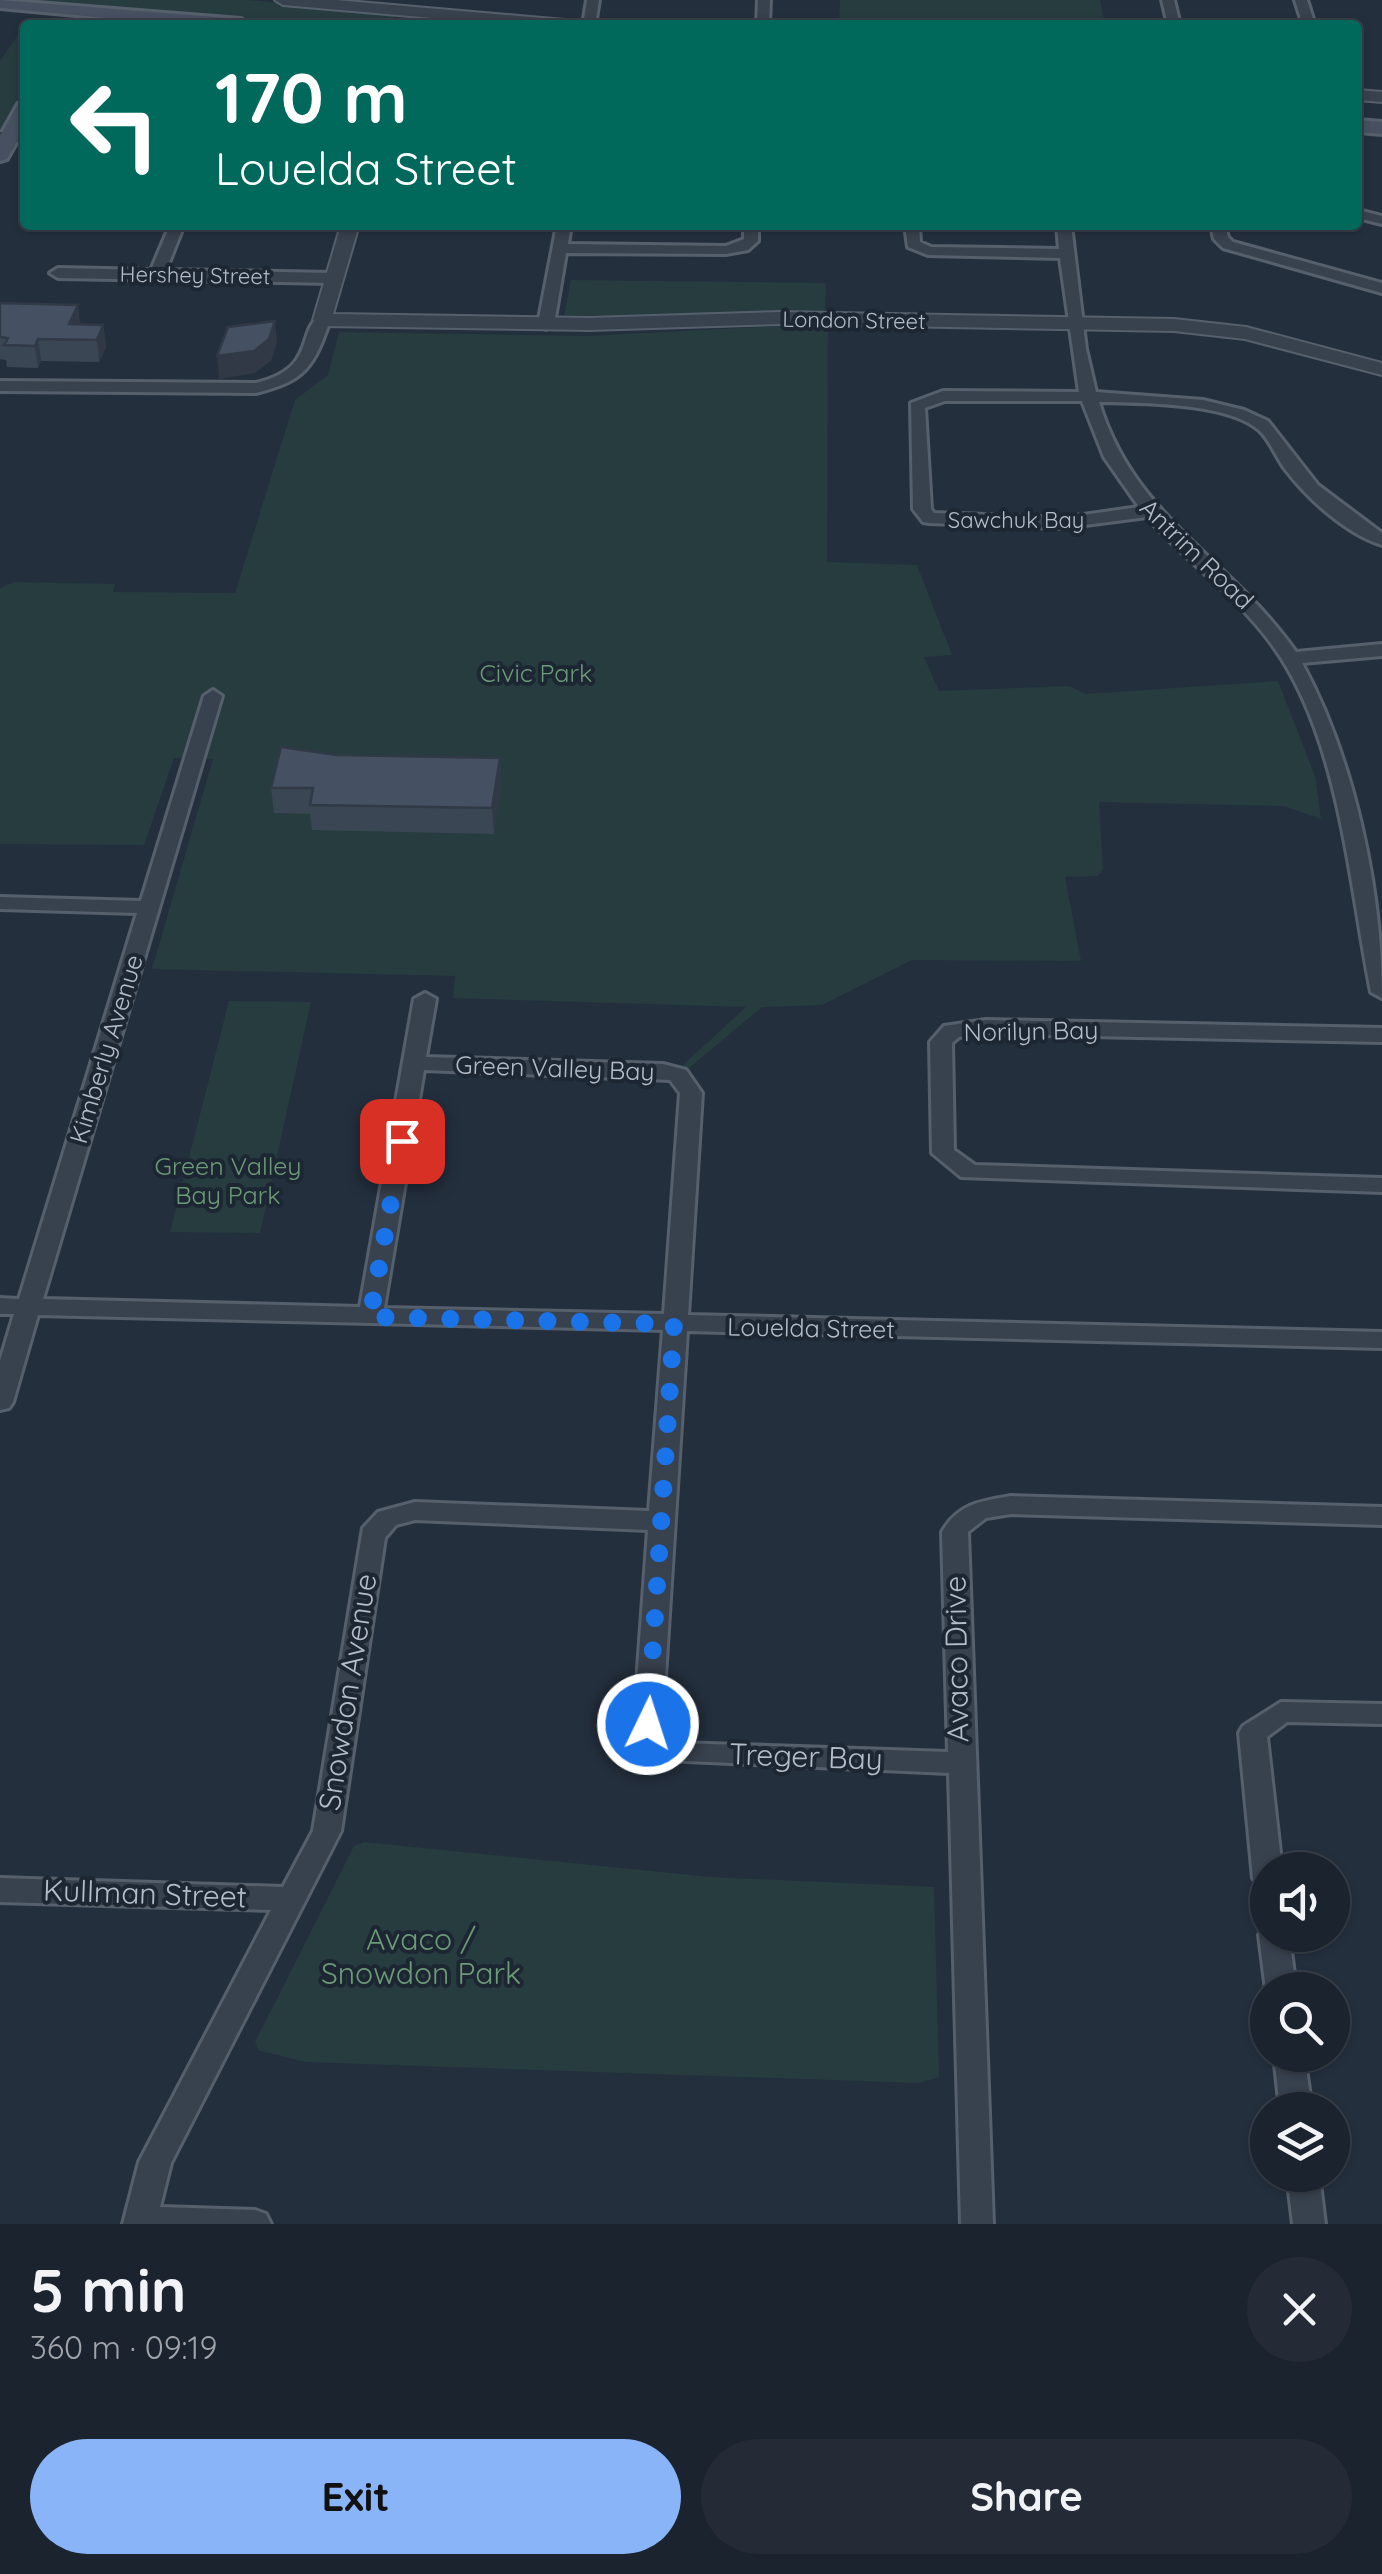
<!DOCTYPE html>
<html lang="en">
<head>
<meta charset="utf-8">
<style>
  body { margin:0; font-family:Quicksand,sans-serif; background:#242b36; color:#f1f3f6; height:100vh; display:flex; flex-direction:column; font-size:38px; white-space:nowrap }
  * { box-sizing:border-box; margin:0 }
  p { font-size:32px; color:#a0a4aa }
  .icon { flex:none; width:55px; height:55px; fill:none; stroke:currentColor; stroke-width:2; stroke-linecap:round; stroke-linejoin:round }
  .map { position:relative; height:2224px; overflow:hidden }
  .sheet { display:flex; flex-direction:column; background:#1b232e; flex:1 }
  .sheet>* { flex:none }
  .banner { position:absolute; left:20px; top:20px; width:1342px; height:210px; border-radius:10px; box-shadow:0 2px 8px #0004,0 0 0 2px #39404a; background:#00695c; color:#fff; overflow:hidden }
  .fabs { position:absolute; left:1250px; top:1852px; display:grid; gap:20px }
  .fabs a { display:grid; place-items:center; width:100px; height:100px; border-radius:50%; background:#1b232e; box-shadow:0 2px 8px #0004,0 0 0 2px #39404a; font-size:50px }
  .pin { position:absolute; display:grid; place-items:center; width:85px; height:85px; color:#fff; margin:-42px; border-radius:20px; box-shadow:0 5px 15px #0006 }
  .me { position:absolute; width:110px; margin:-55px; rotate:4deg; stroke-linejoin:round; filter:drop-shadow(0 0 8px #0008) }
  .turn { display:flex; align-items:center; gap:35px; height:210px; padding:0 30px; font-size:45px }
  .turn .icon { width:130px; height:130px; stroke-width:2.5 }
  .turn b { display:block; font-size:70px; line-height:85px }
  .round { display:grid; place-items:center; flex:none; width:105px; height:105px; border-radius:52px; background:#242b36 }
  .summary { display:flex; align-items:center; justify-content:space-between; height:170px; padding:0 30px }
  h1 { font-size:60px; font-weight:700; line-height:75px }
  .action { display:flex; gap:20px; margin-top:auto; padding:20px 30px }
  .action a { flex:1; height:115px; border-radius:60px; background:#8ab4f8; color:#111; font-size:40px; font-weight:700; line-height:115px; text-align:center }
  .action a+a { background:#242b36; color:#f1f3f6 }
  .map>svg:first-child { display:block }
  .green { fill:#263c3f }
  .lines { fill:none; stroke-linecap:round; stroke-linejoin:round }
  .minor-casing { stroke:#565f6c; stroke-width:6 }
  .tertiary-casing { stroke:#565f6c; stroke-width:4 }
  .secondary-casing { stroke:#565f6c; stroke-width:6 }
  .minor { fill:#38414e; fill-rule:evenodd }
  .tertiary { fill:#38414e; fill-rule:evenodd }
  .secondary { fill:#465061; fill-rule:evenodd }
  .wall { fill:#3b4654 }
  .shaded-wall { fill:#303945 }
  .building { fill:#455162; stroke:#303945; stroke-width:2.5 }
  .route { stroke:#1a73e8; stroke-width:18; stroke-dasharray:0 32.4 }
  .labels { text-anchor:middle; stroke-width:8; stroke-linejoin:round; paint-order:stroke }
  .far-street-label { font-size:22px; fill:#b4bcc9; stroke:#1d2633 }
  .street-label { font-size:25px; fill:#b4bcc9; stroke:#1d2633 }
  .park-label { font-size:25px; fill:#6b9a76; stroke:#1d2633 }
  .near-street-label { font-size:30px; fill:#b4bcc9; stroke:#1d2633 }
  .near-park-label { font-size:30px; fill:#6b9a76; stroke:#1d2633 }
</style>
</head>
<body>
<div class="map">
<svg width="1382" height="2224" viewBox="0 0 1382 2224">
  <rect width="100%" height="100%" fill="#242f3e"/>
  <!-- green -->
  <g class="green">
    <polygon points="3,0 248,0 395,14 392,25 284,25"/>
    <polygon points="840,0 1100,0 1105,25 839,25"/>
    <polygon points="25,25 25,94 0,132 0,61"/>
    <polygon points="571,280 826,283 825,311 564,316"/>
    <polygon points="757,327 828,327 827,562 917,565 952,655 924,657 939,691 1069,686 1086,694 1278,681 1315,776 1321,819 1284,806 1099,802 1103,869 1098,876 1065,877 1081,961 912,960 822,1005 762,1007 689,1068 682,1066 746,1007 453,998 455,976 152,969 213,759 174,758 144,845 0,844 0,588 15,582 115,584 113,592 235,593 295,400 328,375 339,332 587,336"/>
    <polygon points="229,1001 311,1002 260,1233 170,1232"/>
    <polygon points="364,1842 710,1877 934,1887 939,2077 919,2083 306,2062 258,2050 255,2042 354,1846"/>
  </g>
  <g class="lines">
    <!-- minor casing -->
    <g class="minor-casing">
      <g id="minor">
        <polygon points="587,0 599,0 595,25 583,25"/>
        <polygon points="758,0 770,0 769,25 757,25"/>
        <polygon points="1162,0 1174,0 1180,25 1168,25"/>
        <polygon points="1295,0 1307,0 1315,25 1303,25"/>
        <polygon points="1358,210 1382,216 1382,224 1358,218"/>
        <polygon points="170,225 184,225 166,270 333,273 341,278 333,283 58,278 50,273 58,268 151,270"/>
        <polygon points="557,225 571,225 568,244 726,246 744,239 744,225 758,225 758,241 748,250 726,254 566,253 554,324 546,329 538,324"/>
        <path d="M 905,225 L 919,225 L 920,242 L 931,247 L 1059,249 L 1057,225 L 1071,225 L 1086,349 L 1096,392 L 1203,400 L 1244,410 L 1268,421 L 1318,485 L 1382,533 L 1382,545 C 1346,534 1307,498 1285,469 C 1276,457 1270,440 1259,430 C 1226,402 1140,403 1099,402 C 1134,518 1231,559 1296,652 L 1382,644 L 1382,656 L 1302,663 C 1354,759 1382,889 1382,998 L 1371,992 C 1349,882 1339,733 1270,642 C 1235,594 1185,561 1147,517 L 1062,528 L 929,523 L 923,522 L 913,509 L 911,403 L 943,391 L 1079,392 L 1060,258 L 928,255 L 908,247 ZM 945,401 L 1082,401 L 1104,457 L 1139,507 L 1062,518 L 934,513 L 931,509 L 925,408 Z"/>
        <polygon points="1211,225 1225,225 1228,237 1233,242 1382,283 1382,293 1223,248 1214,239"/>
        <path d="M 322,315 L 330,320 C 314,367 305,381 256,393 L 0,391 L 0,381 L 256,383 C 319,368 295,329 322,315 Z"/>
        <path d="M 213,690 L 222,696 L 43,1299 L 360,1307 L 414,999 L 425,993 L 436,999 L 426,1057 L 663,1064 L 686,1070 L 702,1093 L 688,1315 L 1382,1332 L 1382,1348 L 687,1331 L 662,1724 L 667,1736 L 678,1743 L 948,1752 L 942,1532 C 958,1504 981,1501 1011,1496 L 1382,1507 L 1382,1525 L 1011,1514 L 986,1518 L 968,1532 L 993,2224 L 961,2224 L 949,1773 L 664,1760 L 645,1750 L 634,1724 L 648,1530 L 415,1520 L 396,1525 L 385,1538 L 341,1831 L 171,2163 L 160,2207 L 255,2210 L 266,2214 L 271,2224 L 123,2224 L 139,2162 L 271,1910 L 0,1902 L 0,1878 L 283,1887 L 313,1831 L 363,1528 L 378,1512 L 415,1502 L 649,1511 L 663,1330 L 38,1315 L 13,1402 L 9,1408 L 0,1410 L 0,1361 L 14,1314 L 0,1314 L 0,1298 L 19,1299 L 137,913 L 0,909 L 0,897 L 141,901 L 204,696 ZM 424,1070 L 670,1080 L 680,1093 L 664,1314 L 384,1308 Z"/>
        <polygon points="986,1020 1382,1028 1382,1042 986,1034 959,1037 952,1043 954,1150 975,1165 1382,1178 1382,1192 961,1177 932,1153 930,1042 944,1026"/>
        <polygon points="1281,1702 1382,1704 1382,1724 1287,1722 1267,1737 1282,1870 1268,1870 1268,1889 1258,1886 1253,1878 1239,1733 1243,1726"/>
        <polygon points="1268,1925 1268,1935 1289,1935 1296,1990 1268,1990 1268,1993 1266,1990 1259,1935"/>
        <polygon points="1274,2055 1304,2055 1312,2110 1280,2110"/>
        <polygon points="1287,2175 1319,2175 1325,2224 1293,2224"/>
      </g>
    </g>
    <!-- tertiary casing -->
    <g class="tertiary-casing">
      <g id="tertiary">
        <polygon points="275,0 336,0 565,20 573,25 512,25 283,5"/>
        <polygon points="1358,90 1382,92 1382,102 1358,100"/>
        <rect x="0" y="132" width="25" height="10"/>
        <polygon points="341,225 359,225 333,314 589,318 780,312 1174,319 1246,327 1382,363 1382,375 1245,339 1174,331 780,324 589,330 322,326 313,320"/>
      </g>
    </g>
    <!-- secondary casing -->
    <g class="secondary-casing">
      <g id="secondary">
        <polygon points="0,0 241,19 250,25 182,25 0,8"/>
        <polygon points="25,102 25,127 7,159 0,161 0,136 18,104"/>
        <polygon points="1358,120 1382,122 1382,134 1358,132"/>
      </g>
    </g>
    <!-- minor -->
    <use href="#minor" class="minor"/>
    <!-- tertiary -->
    <use href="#tertiary" class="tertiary"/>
    <!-- secondary -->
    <use href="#secondary" class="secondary"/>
  </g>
  <!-- wall -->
  <g class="wall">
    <polygon points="0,304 78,305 80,325 103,325 106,347 99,362 41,361 38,368 7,367 6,360 0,359"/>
    <polygon points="337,755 500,758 501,783 494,834 312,830 310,814 274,813 271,788"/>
  </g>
  <!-- shaded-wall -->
  <g class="shaded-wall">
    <polygon points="78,305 80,327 69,324"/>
    <polygon points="275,321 277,343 271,361 255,373 219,379 217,356"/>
    <polygon points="103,325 106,347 99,362 97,340"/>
    <polygon points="38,339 41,361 38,368 35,346"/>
    <polygon points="500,758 501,783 494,834 492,808"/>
  </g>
  <!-- building -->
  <g class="building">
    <polygon points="0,303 78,305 69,324 103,325 97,340 38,339 35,346 4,345 8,338 0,337"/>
    <polygon points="275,321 269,339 254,351 217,356 228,327"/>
    <polygon points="281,747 337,755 500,758 492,808 310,805 313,788 271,788"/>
  </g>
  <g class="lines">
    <!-- route -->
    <polyline class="route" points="402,1141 370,1317 674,1324 648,1724"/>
  </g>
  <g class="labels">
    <!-- far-street labels -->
    <g class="far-street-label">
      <text transform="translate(195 275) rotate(1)" y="8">Hershey Street</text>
      <text transform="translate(854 320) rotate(1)" y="8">London Street</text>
      <text x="1016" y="528">Sawchuk Bay</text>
    </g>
    <!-- street labels -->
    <g class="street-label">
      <text transform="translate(1197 554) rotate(44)" y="9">Antrim Road</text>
      <text transform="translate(1031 1031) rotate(-1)" y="9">Norilyn Bay</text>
      <text transform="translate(106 1049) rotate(-73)" y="9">Kimberly Avenue</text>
      <text transform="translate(555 1068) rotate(2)" y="9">Green Valley Bay</text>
      <text transform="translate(811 1328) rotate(1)" y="9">Louelda Street</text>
    </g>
    <!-- park labels -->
    <g class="park-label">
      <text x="536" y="682">Civic Park</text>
      <text x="228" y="1175">Green Valley<tspan x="228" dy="29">Bay Park</tspan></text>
    </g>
    <!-- near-street labels -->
    <g class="near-street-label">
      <text transform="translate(957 1659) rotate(-91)" y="10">Avaco Drive</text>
      <text transform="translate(348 1692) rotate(-81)" y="10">Snowdon Avenue</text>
      <text transform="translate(806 1757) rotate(2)" y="10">Treger Bay</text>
      <text transform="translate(145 1894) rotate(2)" y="10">Kullman Street</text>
    </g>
    <!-- near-park labels -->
    <g class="near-park-label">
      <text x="421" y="1950">Avaco /<tspan x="421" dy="34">Snowdon Park</tspan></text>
    </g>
  </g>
</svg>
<div class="fabs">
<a><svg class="icon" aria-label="sound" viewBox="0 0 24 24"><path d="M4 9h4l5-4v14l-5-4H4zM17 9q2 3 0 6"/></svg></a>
<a><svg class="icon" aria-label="search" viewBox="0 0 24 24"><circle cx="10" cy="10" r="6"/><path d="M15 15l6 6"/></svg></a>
<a><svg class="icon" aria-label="layers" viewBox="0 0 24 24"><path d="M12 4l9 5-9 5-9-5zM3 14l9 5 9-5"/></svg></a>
</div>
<div class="pin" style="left:402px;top:1141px;background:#d93025"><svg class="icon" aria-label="arrive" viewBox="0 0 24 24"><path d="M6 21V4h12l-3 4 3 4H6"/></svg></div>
<svg class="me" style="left:648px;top:1724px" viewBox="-20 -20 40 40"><circle r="17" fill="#1a73e8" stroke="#fff" stroke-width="3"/><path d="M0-11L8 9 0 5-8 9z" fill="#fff"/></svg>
<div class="banner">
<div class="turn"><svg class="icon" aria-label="left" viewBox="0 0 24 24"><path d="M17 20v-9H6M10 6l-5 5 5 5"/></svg><div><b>170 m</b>Louelda Street</div></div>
</div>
</div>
<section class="sheet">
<div class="summary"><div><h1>5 min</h1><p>360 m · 09:19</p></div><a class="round"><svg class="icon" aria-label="close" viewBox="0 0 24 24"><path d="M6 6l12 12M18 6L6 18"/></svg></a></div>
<div class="action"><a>Exit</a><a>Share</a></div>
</section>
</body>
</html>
